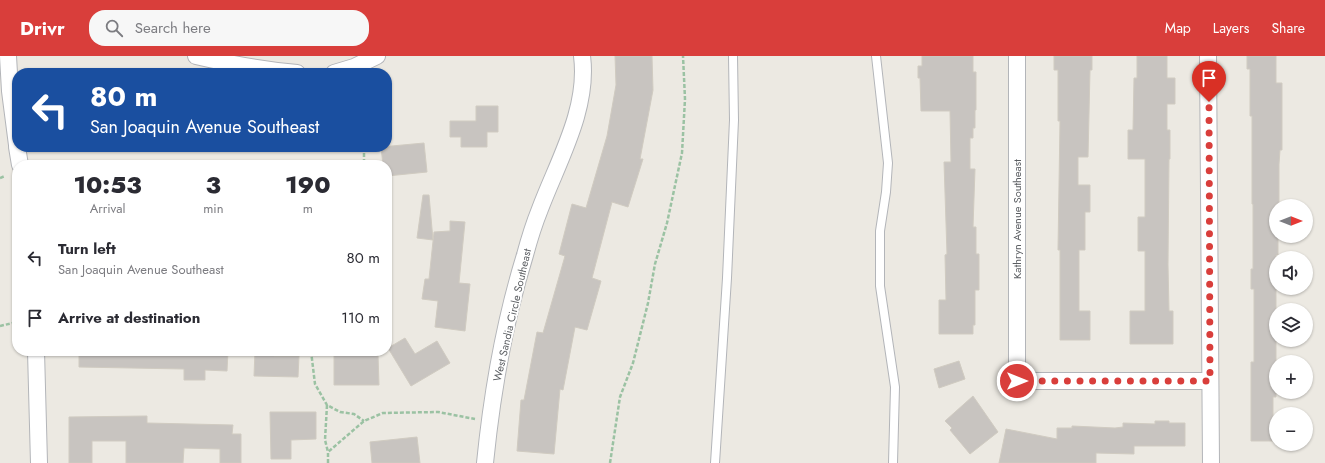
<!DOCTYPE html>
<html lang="en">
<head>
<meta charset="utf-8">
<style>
  body { margin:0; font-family:Jost,sans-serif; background:#f7f7f7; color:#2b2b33; height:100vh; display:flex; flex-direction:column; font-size:15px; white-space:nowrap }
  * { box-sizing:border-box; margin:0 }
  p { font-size:13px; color:#7c7c81 }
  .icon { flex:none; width:22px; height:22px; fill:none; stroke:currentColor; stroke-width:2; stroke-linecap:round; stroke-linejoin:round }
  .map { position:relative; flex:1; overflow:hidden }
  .sheet { position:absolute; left:12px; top:104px; width:380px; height:196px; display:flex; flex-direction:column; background:#fff; border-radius:16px; box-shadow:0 1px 3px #0004 }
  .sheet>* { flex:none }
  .banner { position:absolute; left:12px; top:12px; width:380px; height:84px; border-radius:16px; box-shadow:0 1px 3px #0004; background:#1a4fa0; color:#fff; overflow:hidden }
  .needle { width:26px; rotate:90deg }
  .tools { position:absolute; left:1269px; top:143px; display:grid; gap:8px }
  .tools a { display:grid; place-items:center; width:44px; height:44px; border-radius:50%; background:#fff; box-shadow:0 1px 3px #0004; font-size:20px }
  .pin { position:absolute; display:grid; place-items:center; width:34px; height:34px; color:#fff; margin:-41px -17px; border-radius:50% 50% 50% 0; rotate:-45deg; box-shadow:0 0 4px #0007 }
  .pin .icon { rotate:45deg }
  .me { position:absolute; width:44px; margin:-22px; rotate:90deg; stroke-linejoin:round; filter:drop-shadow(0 0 3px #0008) }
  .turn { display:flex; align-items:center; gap:14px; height:84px; padding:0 12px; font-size:18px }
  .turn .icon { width:52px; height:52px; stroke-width:2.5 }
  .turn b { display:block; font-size:28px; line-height:34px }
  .eta { display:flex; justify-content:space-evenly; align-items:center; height:68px; text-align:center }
  .eta b { font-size:24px; font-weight:800; line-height:28px }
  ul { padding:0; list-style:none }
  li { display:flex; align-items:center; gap:12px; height:60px; padding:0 12px }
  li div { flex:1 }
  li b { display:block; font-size:15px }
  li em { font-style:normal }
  header { display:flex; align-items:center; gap:24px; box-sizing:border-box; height:56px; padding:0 20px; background:#d93e3b; color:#fff }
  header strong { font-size:19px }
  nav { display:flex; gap:22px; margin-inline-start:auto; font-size:14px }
  .search { width:280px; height:36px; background:#f7f7f7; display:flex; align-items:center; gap:10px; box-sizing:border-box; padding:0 14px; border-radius:16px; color:#7c7c81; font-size:15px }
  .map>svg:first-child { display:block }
  .building { fill:#c8c4c0; stroke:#d0cbc1 }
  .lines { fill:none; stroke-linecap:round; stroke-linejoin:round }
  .lane-casing { stroke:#b3b5b9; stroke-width:10 }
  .street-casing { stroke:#b3b5b9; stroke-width:18 }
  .path { stroke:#9bc2a3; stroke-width:2.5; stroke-dasharray:4 2; stroke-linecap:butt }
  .lane { stroke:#fff; stroke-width:8 }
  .street { stroke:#fff; stroke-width:16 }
  .route { stroke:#d93e3b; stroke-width:7; stroke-dasharray:0 12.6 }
  .labels { text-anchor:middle; stroke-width:3.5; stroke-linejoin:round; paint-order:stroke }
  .street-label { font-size:11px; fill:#5b5e62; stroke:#fff }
</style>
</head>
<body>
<header>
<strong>Drivr</strong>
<div class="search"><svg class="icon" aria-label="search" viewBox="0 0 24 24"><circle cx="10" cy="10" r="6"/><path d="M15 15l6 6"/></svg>Search here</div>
<nav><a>Map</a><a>Layers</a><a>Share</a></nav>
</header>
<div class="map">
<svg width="1325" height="407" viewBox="0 0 1325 407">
  <rect width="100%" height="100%" fill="#ece9e2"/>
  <!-- building -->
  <g class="building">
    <polygon points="615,0 652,0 653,34 640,103 643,103 628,151 612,146 592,222 601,225 587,274 575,271 563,334 560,333 554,398 517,395 521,344 524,344 537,276 543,277 565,200 559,198 572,148 586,152 607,80 616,29"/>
    <polygon points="922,0 973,0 973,16 976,16 976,54 975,54 975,72 973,72 973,82 970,82 970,113 975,113 973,171 976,171 976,198 979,198 979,234 975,234 975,269 973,269 973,278 939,278 939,244 946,244 945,199 947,198 944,106 951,106 950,55 921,55 920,22 918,22 918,10 922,10"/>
    <polygon points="1054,0 1092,0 1092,14 1090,14 1088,101 1078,101 1078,129 1090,129 1090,156 1085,156 1085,194 1079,194 1079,255 1090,255 1090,284 1060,284 1060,194 1058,194 1060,65 1058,65 1058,14 1054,14"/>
    <polygon points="1137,0 1167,0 1167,22 1175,22 1175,48 1167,48 1167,74 1170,74 1170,103 1169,103 1168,209 1169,255 1173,255 1173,288 1130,288 1130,255 1145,255 1145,195 1138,195 1138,161 1145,161 1145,103 1128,103 1128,74 1133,74 1134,22 1137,22"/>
    <polygon points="1247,0 1276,0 1276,27 1282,27 1282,94 1280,94 1279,108 1279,148 1276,148 1276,180 1278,180 1278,199 1276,199 1276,341 1273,341 1273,385 1251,385 1251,306 1254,306 1254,233 1251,233 1251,213 1253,213 1253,148 1252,148 1252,60 1250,60 1250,13 1247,13"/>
    <polygon points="476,50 498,50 498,76 487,76 487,91 461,91 461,81 450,81 450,65 476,65"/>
    <polygon points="424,87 427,116 387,120 387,109 383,109 381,91"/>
    <polygon points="423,139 429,139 433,184 417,182"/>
    <polygon points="450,165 465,166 459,227 470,228 465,275 435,271 438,245 422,243 425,223 429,223 434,176 450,175"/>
    <polygon points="405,282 415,298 437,285 450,307 411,330 388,292"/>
    <polygon points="79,295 228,295 227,315 205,314 205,324 184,324 184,313 79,311"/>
    <polygon points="255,295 274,295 274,300 299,300 298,321 254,320"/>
    <polygon points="334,295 354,295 354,299 378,299 379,329 334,329"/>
    <polygon points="959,305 965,323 939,332 934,313"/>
    <polygon points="973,340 998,376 970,398 950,374 952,372 945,365"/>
    <polygon points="270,356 316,356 316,383 291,384 291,403 271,403"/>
    <polygon points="147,360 147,367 233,369 232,378 241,378 241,407 220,407 220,393 184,392 183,407 126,407 126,385 92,385 92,407 69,407 69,361"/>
    <polygon points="1155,365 1169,365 1169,367 1185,367 1185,390 1134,390 1134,398 1096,397 1096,407 999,407 1006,373 1057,383 1057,372 1072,372 1072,370 1115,372 1123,371 1123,367 1155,368"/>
    <polygon points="417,381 420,407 372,407 370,386"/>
  </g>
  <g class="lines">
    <!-- lane casing -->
    <g class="lane-casing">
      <g id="lane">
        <polyline points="876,0 888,107 886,136 880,175 880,230 895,331 893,407"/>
        <polyline points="715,407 727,222 734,64 733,0"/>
      </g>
    </g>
    <!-- street casing -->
    <g class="street-casing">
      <g id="street">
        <polyline points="8,0 10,35 17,89"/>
        <path d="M 196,0 C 230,8 263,14 297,17"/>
        <polyline points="1017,0 1017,325 1210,325"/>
        <polyline points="1208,0 1211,407"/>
        <polyline points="334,17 354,11 377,0"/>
        <polyline points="17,91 20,109"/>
        <polyline points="36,295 39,407"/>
        <path d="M 485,407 C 492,337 504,267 525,199 C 529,184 534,168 540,153 C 558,105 589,53 582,0"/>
      </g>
    </g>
    <!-- path -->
    <g class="path">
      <polyline points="364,91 364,109"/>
      <polyline points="0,122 5,120"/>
      <polyline points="0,270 17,266"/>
      <polyline points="311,295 315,328 327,349 340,356 354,358 364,365"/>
      <polyline points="327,349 325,384 328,396"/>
      <polyline points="328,407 328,396 364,365 383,357 438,356 475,363"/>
      <polyline points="610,407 620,341 633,307 648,247 655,208 667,167 682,97 685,43 683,0"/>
    </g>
    <!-- lane -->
    <use href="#lane" class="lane"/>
    <!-- street -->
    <use href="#street" class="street"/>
  </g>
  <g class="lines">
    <!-- route -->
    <polyline class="route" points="1017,325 1210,325 1209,46"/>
  </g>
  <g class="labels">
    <!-- street labels -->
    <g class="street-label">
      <text transform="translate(1017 163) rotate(-90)" y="4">Kathryn Avenue Southeast</text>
      <text transform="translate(512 259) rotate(-77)" y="4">West Sandia Circle Southeast</text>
    </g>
  </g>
</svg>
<div class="tools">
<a><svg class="needle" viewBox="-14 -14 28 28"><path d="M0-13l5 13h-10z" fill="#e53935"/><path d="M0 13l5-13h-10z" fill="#7c7c81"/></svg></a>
<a><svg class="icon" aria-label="sound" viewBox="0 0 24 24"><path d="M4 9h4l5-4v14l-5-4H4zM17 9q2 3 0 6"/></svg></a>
<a><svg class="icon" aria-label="layers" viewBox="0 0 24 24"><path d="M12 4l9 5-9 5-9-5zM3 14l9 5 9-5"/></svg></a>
<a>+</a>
<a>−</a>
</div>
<div class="pin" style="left:1209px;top:46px;background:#d93025"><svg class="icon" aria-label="arrive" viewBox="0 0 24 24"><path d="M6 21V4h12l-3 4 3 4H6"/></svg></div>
<svg class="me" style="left:1017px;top:325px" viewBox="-20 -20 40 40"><circle r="17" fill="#d93e3b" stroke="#fff" stroke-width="3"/><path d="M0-11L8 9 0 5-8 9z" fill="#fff"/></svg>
<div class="banner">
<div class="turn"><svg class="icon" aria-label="left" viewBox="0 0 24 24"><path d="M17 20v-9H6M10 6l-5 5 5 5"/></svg><div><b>80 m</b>San Joaquin Avenue Southeast</div></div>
</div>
<section class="sheet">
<div class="eta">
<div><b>10:53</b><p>Arrival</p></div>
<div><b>3</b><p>min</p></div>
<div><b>190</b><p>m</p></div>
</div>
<ul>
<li><svg class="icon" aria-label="left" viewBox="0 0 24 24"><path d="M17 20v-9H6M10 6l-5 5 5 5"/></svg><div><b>Turn left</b><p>San Joaquin Avenue Southeast</p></div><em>80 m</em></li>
<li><svg class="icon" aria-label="arrive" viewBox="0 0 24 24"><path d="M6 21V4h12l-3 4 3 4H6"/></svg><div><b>Arrive at destination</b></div><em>110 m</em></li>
</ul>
</section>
</div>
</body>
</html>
